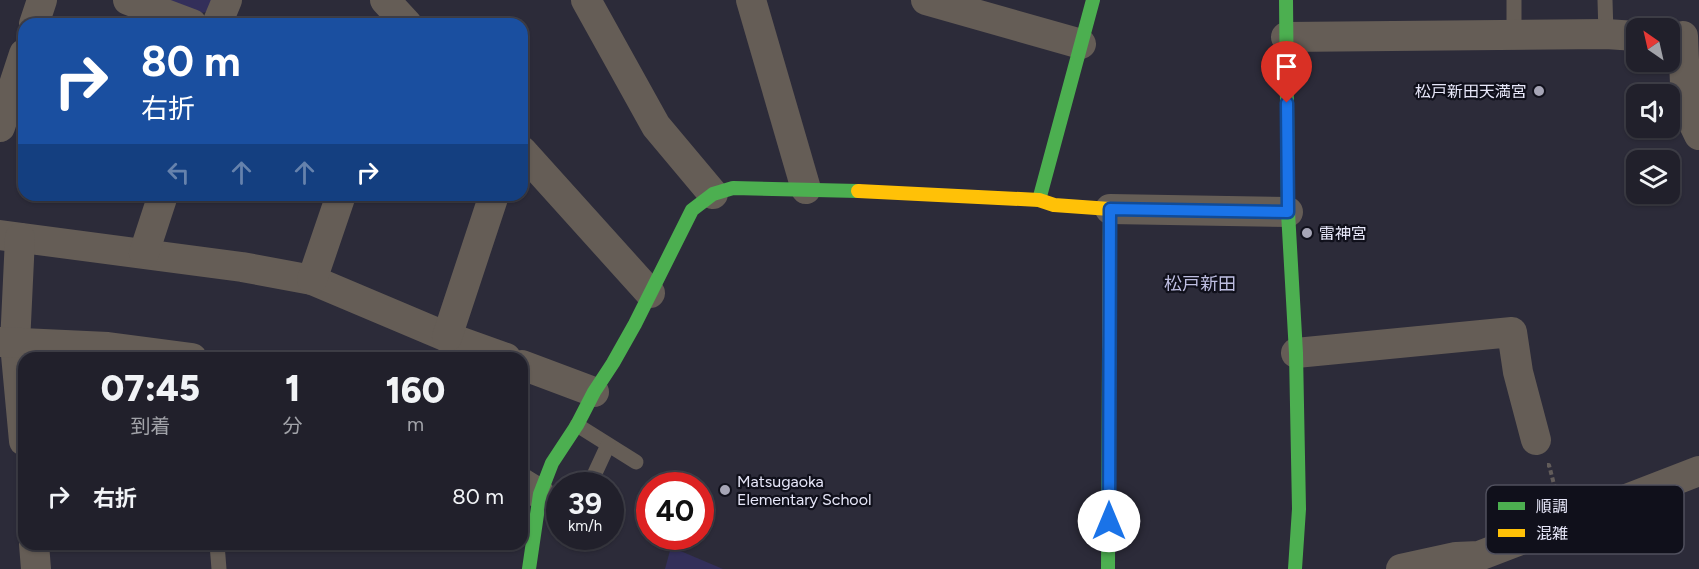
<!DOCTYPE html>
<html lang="ja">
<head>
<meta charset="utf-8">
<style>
  body { margin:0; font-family:Figtree,"Noto Sans JP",sans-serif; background:#292833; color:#f1f3f6; height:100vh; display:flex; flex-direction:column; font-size:22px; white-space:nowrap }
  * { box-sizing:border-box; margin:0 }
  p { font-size:20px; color:#a2a3a9 }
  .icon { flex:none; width:33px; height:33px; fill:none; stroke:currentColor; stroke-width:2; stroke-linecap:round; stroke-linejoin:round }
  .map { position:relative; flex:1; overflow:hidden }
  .panel { position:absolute; left:18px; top:352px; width:510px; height:198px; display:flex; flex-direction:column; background:#21202b; border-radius:18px; box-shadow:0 2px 4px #0004,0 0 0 2px #3e3e47 }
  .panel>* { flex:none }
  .top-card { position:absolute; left:18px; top:18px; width:510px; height:183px; border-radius:18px; box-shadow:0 2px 4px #0004,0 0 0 2px #3e3e47; background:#1a4fa0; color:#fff; overflow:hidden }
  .needle { width:39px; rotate:326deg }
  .buttons { position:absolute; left:1626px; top:18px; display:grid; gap:12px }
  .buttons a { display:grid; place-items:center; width:54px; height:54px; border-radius:12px; background:#21202b; box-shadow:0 2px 4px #0004,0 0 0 2px #3e3e47; font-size:30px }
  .speed { position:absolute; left:546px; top:472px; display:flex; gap:12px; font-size:30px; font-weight:700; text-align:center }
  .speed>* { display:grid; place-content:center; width:78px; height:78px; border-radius:50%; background:#21202b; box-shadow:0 2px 4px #0004,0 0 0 2px #3e3e47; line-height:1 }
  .speed small { font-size:15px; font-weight:400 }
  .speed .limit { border:9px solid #d22; background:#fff; color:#111 }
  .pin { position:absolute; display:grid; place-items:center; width:51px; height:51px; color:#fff; margin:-62px -26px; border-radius:50% 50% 50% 0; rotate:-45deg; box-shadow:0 0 6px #0007 }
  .pin .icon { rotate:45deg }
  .me { position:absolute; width:66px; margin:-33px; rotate:0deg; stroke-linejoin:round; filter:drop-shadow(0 0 4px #0008) }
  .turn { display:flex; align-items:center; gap:21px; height:126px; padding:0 24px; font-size:27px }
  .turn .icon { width:78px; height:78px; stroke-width:2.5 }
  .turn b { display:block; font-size:42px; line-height:51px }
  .lanes { display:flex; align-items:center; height:57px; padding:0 24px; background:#0003; justify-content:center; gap:30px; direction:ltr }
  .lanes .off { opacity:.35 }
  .eta { display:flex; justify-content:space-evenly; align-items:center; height:102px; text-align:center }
  .eta b { font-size:36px; font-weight:800; line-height:42px }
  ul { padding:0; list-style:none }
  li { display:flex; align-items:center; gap:18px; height:84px; padding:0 24px }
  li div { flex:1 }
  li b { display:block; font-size:22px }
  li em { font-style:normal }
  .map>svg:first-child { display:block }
  .green { fill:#332f5a }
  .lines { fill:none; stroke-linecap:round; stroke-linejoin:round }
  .path { stroke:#625c5a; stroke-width:4; stroke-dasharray:4.5 3; stroke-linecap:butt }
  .lane { stroke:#655d56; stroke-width:15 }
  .street { stroke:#655d56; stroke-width:30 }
  .fast { stroke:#4caf50; stroke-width:14 }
  .slow { stroke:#ffc107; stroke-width:14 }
  .route-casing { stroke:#114b97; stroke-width:15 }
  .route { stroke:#1a73e8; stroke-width:10 }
  .poi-dot { fill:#a6a5b6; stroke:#10101b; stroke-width:2 }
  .labels { text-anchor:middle; stroke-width:4.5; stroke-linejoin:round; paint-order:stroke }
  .poi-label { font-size:16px; fill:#e7e7f9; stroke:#10101b; text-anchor:start }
  .neighbourhood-label { font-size:18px; fill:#bebee1; stroke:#10101b }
  .key { fill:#10101b; stroke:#50505e; stroke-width:1.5 }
  .key-label { font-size:16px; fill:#e7e7f9 }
</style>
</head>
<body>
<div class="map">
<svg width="1699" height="569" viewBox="0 0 1699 569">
  <rect width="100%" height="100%" fill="#2c2b39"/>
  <!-- green -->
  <g class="green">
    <polygon points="166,0 218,0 210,11 201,13"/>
    <polygon points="671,547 723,569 665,569"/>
  </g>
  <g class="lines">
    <!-- path -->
    <polyline class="path" points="1547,465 1549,465 1557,496"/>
    <!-- lane -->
    <g class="lane">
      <polyline points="1605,0 1606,34"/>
      <polyline points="1514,36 1514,0"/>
      <polyline points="577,425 636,462"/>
      <polyline points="589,486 608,445"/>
      <polyline points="574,541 575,537"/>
      <polyline points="217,544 219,569"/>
    </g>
    <!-- street -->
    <g class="street">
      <polyline points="128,0 192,24"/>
      <polyline points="385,0 407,24"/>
      <polyline points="586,0 656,126 713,194"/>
      <polyline points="751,0 806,189"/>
      <polyline points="926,0 1081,44"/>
      <polyline points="34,24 42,0"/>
      <polyline points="217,24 227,0"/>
      <polyline points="1683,36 1686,108 1699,135"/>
      <polyline points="1286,37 1606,34 1636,36"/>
      <polyline points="0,127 24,54"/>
      <polyline points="522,151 650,293"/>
      <polyline points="1110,209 1288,212"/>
      <polyline points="0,235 242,267 312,280 447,337 506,358"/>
      <polyline points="20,238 15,344 24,441"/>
      <polyline points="144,253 163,195"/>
      <polyline points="312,280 341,195"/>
      <polyline points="447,337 494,195"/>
      <polyline points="0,342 108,347 192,358"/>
      <polyline points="1296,353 1512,332 1518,372 1536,440"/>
      <polyline points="522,365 594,392"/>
      <polyline points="522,483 540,494"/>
      <polyline points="34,544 36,569"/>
      <polyline points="1401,569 1456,557 1479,556 1699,471"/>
    </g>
    <!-- fast -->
    <g class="fast">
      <polyline points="1286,0 1288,212 1296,353 1299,509 1295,569"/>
      <polyline points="1039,200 1093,0"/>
      <polyline points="529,569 540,494 552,463 577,425 594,392 613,363 635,324 692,210 713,194 733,188 858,191"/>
      <polyline points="1108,569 1109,347"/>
    </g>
    <!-- slow -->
    <polyline class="slow" points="858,191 1039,200 1054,205 1110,209 1109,347"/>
  </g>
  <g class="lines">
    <!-- route casing -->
    <g class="route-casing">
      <polyline id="route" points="1109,521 1110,209 1288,212 1287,103"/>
    </g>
    <!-- route -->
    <use href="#route" class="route"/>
  </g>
  <!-- markers -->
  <g class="poi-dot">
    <circle cx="1539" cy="91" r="6"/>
    <circle cx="1307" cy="233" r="6"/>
    <circle cx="725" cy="490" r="6"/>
  </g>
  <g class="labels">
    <!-- poi labels -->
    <g class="poi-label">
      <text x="1527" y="97" text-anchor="end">松戸新田天満宮</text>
      <text x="1319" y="239">雷神宮</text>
      <text x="737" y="487">Matsugaoka<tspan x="737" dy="18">Elementary School</tspan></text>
    </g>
    <!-- neighbourhood labels -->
    <g class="neighbourhood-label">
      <text x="1200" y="290">松戸新田</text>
    </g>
  </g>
  <!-- legend -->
  <rect x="1486" y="485" width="198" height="69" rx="9" class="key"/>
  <rect x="1498" y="502" width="27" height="8" fill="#4caf50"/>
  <rect x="1498" y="529" width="27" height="8" fill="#ffc107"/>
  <g class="key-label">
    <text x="1536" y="512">順調</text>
    <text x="1536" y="539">混雑</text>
  </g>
</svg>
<div class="buttons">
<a><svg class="needle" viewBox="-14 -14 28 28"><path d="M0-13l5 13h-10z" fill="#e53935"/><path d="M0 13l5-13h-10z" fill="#a2a3a9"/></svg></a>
<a><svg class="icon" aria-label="sound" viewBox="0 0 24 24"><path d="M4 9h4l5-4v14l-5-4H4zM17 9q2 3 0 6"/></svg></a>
<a><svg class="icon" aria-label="layers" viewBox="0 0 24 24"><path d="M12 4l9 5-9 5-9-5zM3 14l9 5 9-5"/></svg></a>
</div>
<div class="speed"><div>39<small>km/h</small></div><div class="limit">40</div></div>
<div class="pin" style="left:1287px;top:103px;background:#d93025"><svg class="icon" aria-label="arrive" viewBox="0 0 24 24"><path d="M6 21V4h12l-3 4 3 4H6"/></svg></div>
<svg class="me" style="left:1109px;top:521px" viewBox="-20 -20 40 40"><circle r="19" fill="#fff"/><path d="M0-13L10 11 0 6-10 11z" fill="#1a73e8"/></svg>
<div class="top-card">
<div class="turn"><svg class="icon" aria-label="right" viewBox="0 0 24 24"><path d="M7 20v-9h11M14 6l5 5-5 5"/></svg><div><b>80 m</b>右折</div></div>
<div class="lanes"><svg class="icon off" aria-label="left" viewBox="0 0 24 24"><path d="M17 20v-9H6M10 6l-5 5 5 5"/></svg><svg class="icon off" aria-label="ahead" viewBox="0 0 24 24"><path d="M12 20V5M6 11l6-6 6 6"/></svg><svg class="icon off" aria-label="ahead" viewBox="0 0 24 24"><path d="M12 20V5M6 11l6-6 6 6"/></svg><svg class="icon" aria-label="right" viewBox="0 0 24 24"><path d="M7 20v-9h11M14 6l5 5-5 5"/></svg></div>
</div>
<section class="panel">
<div class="eta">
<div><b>07:45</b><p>到着</p></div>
<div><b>1</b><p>分</p></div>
<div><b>160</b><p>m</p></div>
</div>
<ul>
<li><svg class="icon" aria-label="right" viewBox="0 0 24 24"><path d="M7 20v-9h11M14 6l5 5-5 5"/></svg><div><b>右折</b></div><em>80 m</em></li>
</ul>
</section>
</div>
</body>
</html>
